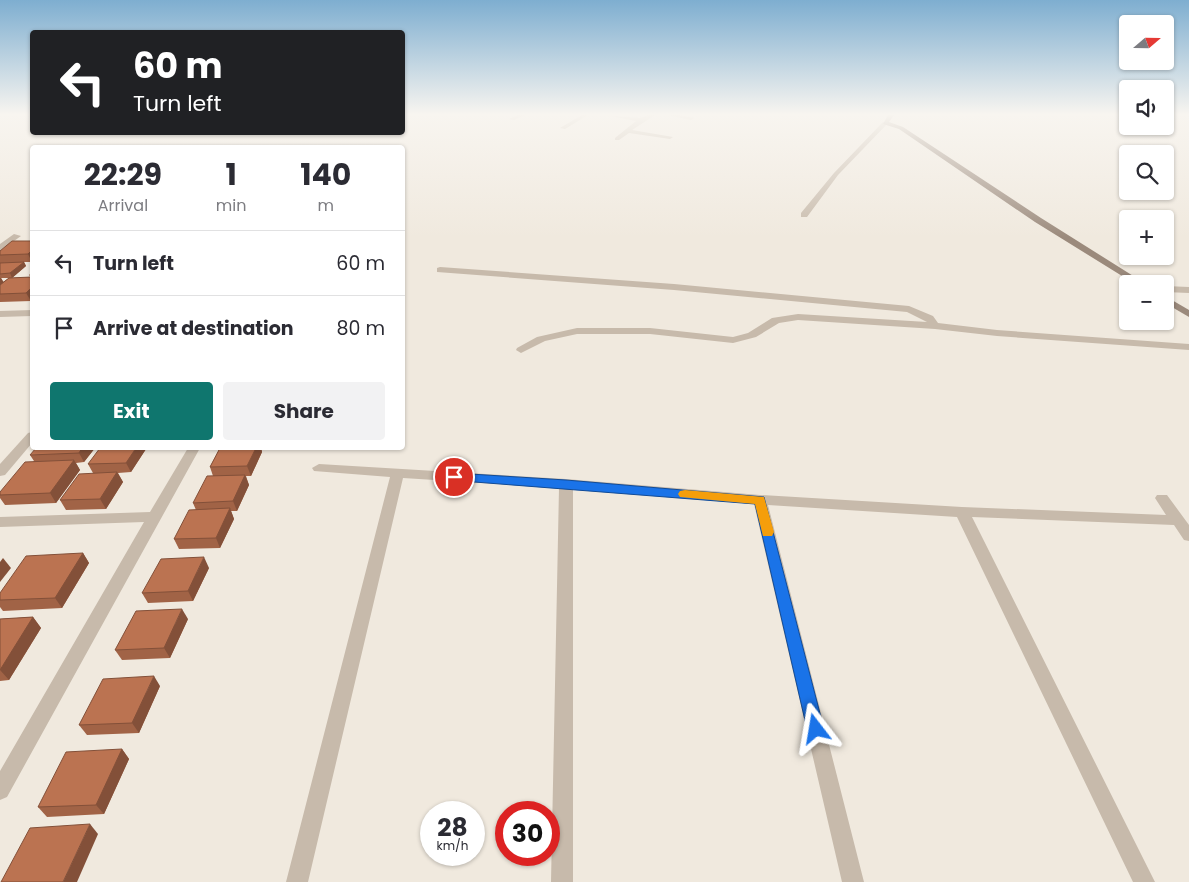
<!DOCTYPE html>
<html lang="en">
<head>
<meta charset="utf-8">
<style>
  body { margin:0; font-family:Poppins,sans-serif; background:#f2f2f3; color:#2b2b33; height:100vh; display:flex; flex-direction:column; font-size:19px; white-space:nowrap }
  * { box-sizing:border-box; margin:0 }
  p { font-size:16px; color:#7c7c81 }
  .icon { flex:none; width:28px; height:28px; fill:none; stroke:currentColor; stroke-width:2; stroke-linecap:round; stroke-linejoin:round }
  .map { position:relative; flex:1; overflow:hidden }
  .side { position:absolute; left:30px; top:145px; width:375px; height:305px; display:flex; flex-direction:column; background:#fff; border-radius:5px; box-shadow:0 1px 4px #0004 }
  .side>* { flex:none }
  .banner { position:absolute; left:30px; top:30px; width:375px; height:105px; border-radius:5px; box-shadow:0 1px 4px #0004; background:#202124; color:#fff; overflow:hidden }
  .needle { width:32px; rotate:70deg }
  .controls { position:absolute; left:1119px; top:15px; display:grid; gap:10px }
  .controls a { display:grid; place-items:center; width:55px; height:55px; border-radius:5px; background:#fff; box-shadow:0 1px 4px #0004; font-size:25px }
  .speed { position:absolute; left:420px; top:801px; display:flex; gap:10px; font-size:25px; font-weight:700; text-align:center }
  .speed>* { display:grid; place-content:center; width:65px; height:65px; border-radius:50%; background:#fff; box-shadow:0 1px 4px #0004; line-height:1 }
  .speed small { font-size:12px; font-weight:400 }
  .speed .limit { border:8px solid #d22; background:#fff; color:#111 }
  .pin { position:absolute; display:grid; place-items:center; width:42px; height:42px; color:#fff; margin:-21px; border:2px solid #fff; border-radius:50%; box-shadow:0 1px 5px #0007 }
  .me { position:absolute; width:55px; margin:-28px; rotate:346deg; stroke-linejoin:round; filter:drop-shadow(0 0 4px #0008) }
  .turn { display:flex; align-items:center; gap:18px; height:105px; padding:0 20px; font-size:22px }
  .turn .icon { width:65px; height:65px; stroke-width:2.5 }
  .turn b { display:block; font-size:35px; line-height:42px }
  .eta { display:flex; justify-content:space-evenly; align-items:center; height:85px; text-align:center }
  .eta b { font-size:30px; font-weight:700; line-height:35px }
  .action { display:flex; gap:10px; margin-top:auto; padding:10px 20px }
  .action a { flex:1; height:58px; border-radius:5px; background:#0f766e; color:#fff; font-size:20px; font-weight:700; line-height:58px; text-align:center }
  .action a+a { background:#f2f2f3; color:#2b2b33 }
  ul { padding:0; list-style:none }
  li { display:flex; align-items:center; gap:15px; height:65px; padding:0 20px; border-top:1px solid #e1e1e2 }
  li div { flex:1 }
  li b { display:block; font-size:19px }
  li em { font-style:normal }
  .map>svg:first-child { display:block }
  .lines { fill:none; stroke-linecap:round; stroke-linejoin:round }
  .street { fill:#c7baab; fill-rule:evenodd }
  .secondary { fill:#9b8a7c; fill-rule:evenodd }
  .wall { fill:#a16346; fill-rule:evenodd }
  .shaded-wall { fill:#835039 }
  .building { fill:#bb7351; stroke:#835039 }
  .route { fill:#1a73e8; stroke:#114b97 }
  .slow { fill:#f59e0b }
</style>
</head>
<body>
<div class="map">
<svg width="1189" height="882" viewBox="0 0 1189 882">
  <rect width="100%" height="100%" fill="#f0e9de"/>
  <g class="lines">
    <!-- street -->
    <g class="street">
      <polygon points="518,115 525,115 514,120 509,119"/>
      <polygon points="582,115 588,115 565,129 560,128"/>
      <polygon points="605,115 640,118 648,115 655,115 632,130 673,137 670,139 629,133 619,140 615,140 615,138 636,121"/>
      <polygon points="667,115 680,115 694,118 691,120"/>
      <polygon points="883,122 888,123 838,175 807,217 801,217 801,213 834,173"/>
      <polygon points="14,234 21,236 0,251 0,244"/>
      <polygon points="440,267 674,284 909,306 933,316 938,323 997,330 1189,344 1189,350 997,336 935,329 798,320 779,323 756,337 733,343 650,334 577,334 545,341 521,353 516,350 517,348 537,337 577,328 650,328 733,337 748,333 772,318 798,314 927,322 907,312 674,290 437,272 437,268"/>
      <polygon points="1165,286 1189,287 1189,293 1165,292"/>
      <polygon points="32,310 32,316 0,317 0,311"/>
      <polygon points="32,432 32,443 5,475 0,476 0,464 28,433"/>
      <polygon points="188,448 200,448 7,797 0,800 0,771 144,522 0,527 0,517 150,512"/>
      <polygon points="319,464 566,479 760,495 962,507 1166,515 1155,498 1157,495 1167,495 1189,525 1189,541 1184,540 1174,525 972,517 1155,882 1133,882 957,517 768,505 864,882 842,882 754,504 573,489 573,882 551,882 559,488 403,478 308,882 286,882 390,477 314,471 312,468"/>
    </g>
    <!-- secondary -->
    <g class="secondary">
      <polygon points="888,115 894,115 889,122 903,127 1041,218 1146,284 1135,284 1035,222 899,129 883,124"/>
      <polygon points="1165,296 1189,310 1189,317 1165,303"/>
    </g>
  </g>
  <!-- wall -->
  <g class="wall">
    <path d="M 32,241 L 32,262 L 24,262 L 26,266 L 12,278 L 31,277 L 29,275 L 32,272 L 32,300 L 31,301 L 0,302 L 0,251 ZM 1,278 L 9,278 L 3,282 Z"/>
    <polygon points="95,448 84,462 76,463 80,470 56,503 5,505 0,498 0,492 34,461 30,455"/>
    <polygon points="220,448 261,448 262,452 251,476 246,476 249,485 237,511 231,511 234,519 220,548 179,549 174,539 196,510 193,503 213,476 210,467"/>
    <polygon points="146,449 131,472 118,473 123,482 106,509 66,510 60,500 93,473 88,464"/>
    <polygon points="83,553 89,563 62,608 3,611 0,607 0,593"/>
    <polygon points="209,568 193,601 148,603 142,593"/>
    <polygon points="33,617 41,628 9,680 0,681 0,619"/>
    <polygon points="188,619 170,658 122,660 115,650"/>
    <polygon points="160,686 139,733 87,735 79,725"/>
    <polygon points="122,749 129,759 104,814 47,817 38,807"/>
  </g>
  <!-- shaded-wall -->
  <g class="shaded-wall">
    <polygon points="32,250 32,262 28,254"/>
    <polygon points="24,262 26,266 12,278 10,273"/>
    <polygon points="0,278 1,278 6,286 0,291"/>
    <polygon points="32,287 32,300 31,301 26,293"/>
    <polygon points="82,448 95,448 84,462 79,453"/>
    <polygon points="136,448 146,448 146,449 131,472 126,463"/>
    <polygon points="256,448 261,448 262,452 251,476 247,466"/>
    <polygon points="74,460 80,470 56,503 50,493"/>
    <polygon points="117,472 123,482 106,509 100,499"/>
    <polygon points="245,475 249,485 237,511 233,501"/>
    <polygon points="230,508 234,519 220,548 216,538"/>
    <polygon points="83,553 89,563 62,608 55,598"/>
    <polygon points="204,557 209,568 193,601 188,591"/>
    <polygon points="3,558 11,568 0,582 0,562"/>
    <polygon points="182,609 188,619 170,658 164,648"/>
    <polygon points="33,617 41,628 9,680 0,670"/>
    <polygon points="154,676 160,686 139,733 132,723"/>
    <polygon points="122,749 129,759 104,814 96,805"/>
    <polygon points="90,824 98,834 77,882 63,882"/>
  </g>
  <!-- building -->
  <g class="building">
    <polygon points="12,241 32,241 32,250 28,254 0,255 0,251"/>
    <polygon points="24,262 10,273 0,274 0,263"/>
    <polygon points="32,277 32,287 26,293 0,294 0,285 9,278"/>
    <polygon points="36,448 82,448 79,453 30,455"/>
    <polygon points="100,448 136,448 126,463 88,464"/>
    <polygon points="220,448 256,448 247,466 210,467"/>
    <polygon points="74,460 50,493 0,495 0,492 25,462"/>
    <polygon points="117,472 100,499 60,500 79,474"/>
    <polygon points="245,475 233,501 193,503 207,476"/>
    <polygon points="230,508 216,538 174,539 189,510"/>
    <polygon points="83,553 55,598 0,600 0,593 26,556"/>
    <polygon points="204,557 188,591 142,593 161,559"/>
    <polygon points="182,609 164,648 115,650 136,611"/>
    <polygon points="33,617 0,670 0,619"/>
    <polygon points="154,676 132,723 79,725 103,679"/>
    <polygon points="122,749 96,805 38,807 66,752"/>
    <polygon points="90,824 63,882 1,882 30,828"/>
  </g>
  <!-- sky -->
  <linearGradient id="sky" x2="0" y2="1"><stop stop-color="#7eaed0"/><stop offset="0.48" stop-color="#f8f5f0"/><stop offset="1" stop-color="#f8f5f0" stop-opacity="0"/></linearGradient>
  <rect width="1189" height="238" fill="url(#sky)"/>
  <!-- route -->
  <polygon class="route" points="454,473 566,480 764,497 824,729 821,735 816,737 810,735 807,729 755,504 449,480 447,477"/>
  <!-- slow -->
  <polygon class="slow" points="685,490 764,497 774,532 772,536 763,536 755,504 680,497 678,494 680,491"/>
</svg>
<div class="controls">
<a><svg class="needle" viewBox="-14 -14 28 28"><path d="M0-13l5 13h-10z" fill="#e53935"/><path d="M0 13l5-13h-10z" fill="#7c7c81"/></svg></a>
<a><svg class="icon" aria-label="sound" viewBox="0 0 24 24"><path d="M4 9h4l5-4v14l-5-4H4zM17 9q2 3 0 6"/></svg></a>
<a><svg class="icon" aria-label="search" viewBox="0 0 24 24"><circle cx="10" cy="10" r="6"/><path d="M15 15l6 6"/></svg></a>
<a>+</a>
<a>−</a>
</div>
<div class="speed"><div>28<small>km/h</small></div><div class="limit">30</div></div>
<div class="pin" style="left:454px;top:477px;background:#d93025"><svg class="icon" aria-label="arrive" viewBox="0 0 24 24"><path d="M6 21V4h12l-3 4 3 4H6"/></svg></div>
<svg class="me" style="left:816px;top:729px" viewBox="-20 -20 40 40"><path d="M0-17L14 15 0 8-14 15z" fill="#1a73e8" stroke="#fff" stroke-width="4"/></svg>
<div class="banner">
<div class="turn"><svg class="icon" aria-label="left" viewBox="0 0 24 24"><path d="M17 20v-9H6M10 6l-5 5 5 5"/></svg><div><b>60 m</b>Turn left</div></div>
</div>
<section class="side">
<div class="eta">
<div><b>22:29</b><p>Arrival</p></div>
<div><b>1</b><p>min</p></div>
<div><b>140</b><p>m</p></div>
</div>
<ul>
<li><svg class="icon" aria-label="left" viewBox="0 0 24 24"><path d="M17 20v-9H6M10 6l-5 5 5 5"/></svg><div><b>Turn left</b></div><em>60 m</em></li>
<li><svg class="icon" aria-label="arrive" viewBox="0 0 24 24"><path d="M6 21V4h12l-3 4 3 4H6"/></svg><div><b>Arrive at destination</b></div><em>80 m</em></li>
</ul>
<div class="action"><a>Exit</a><a>Share</a></div>
</section>
</div>
</body>
</html>
